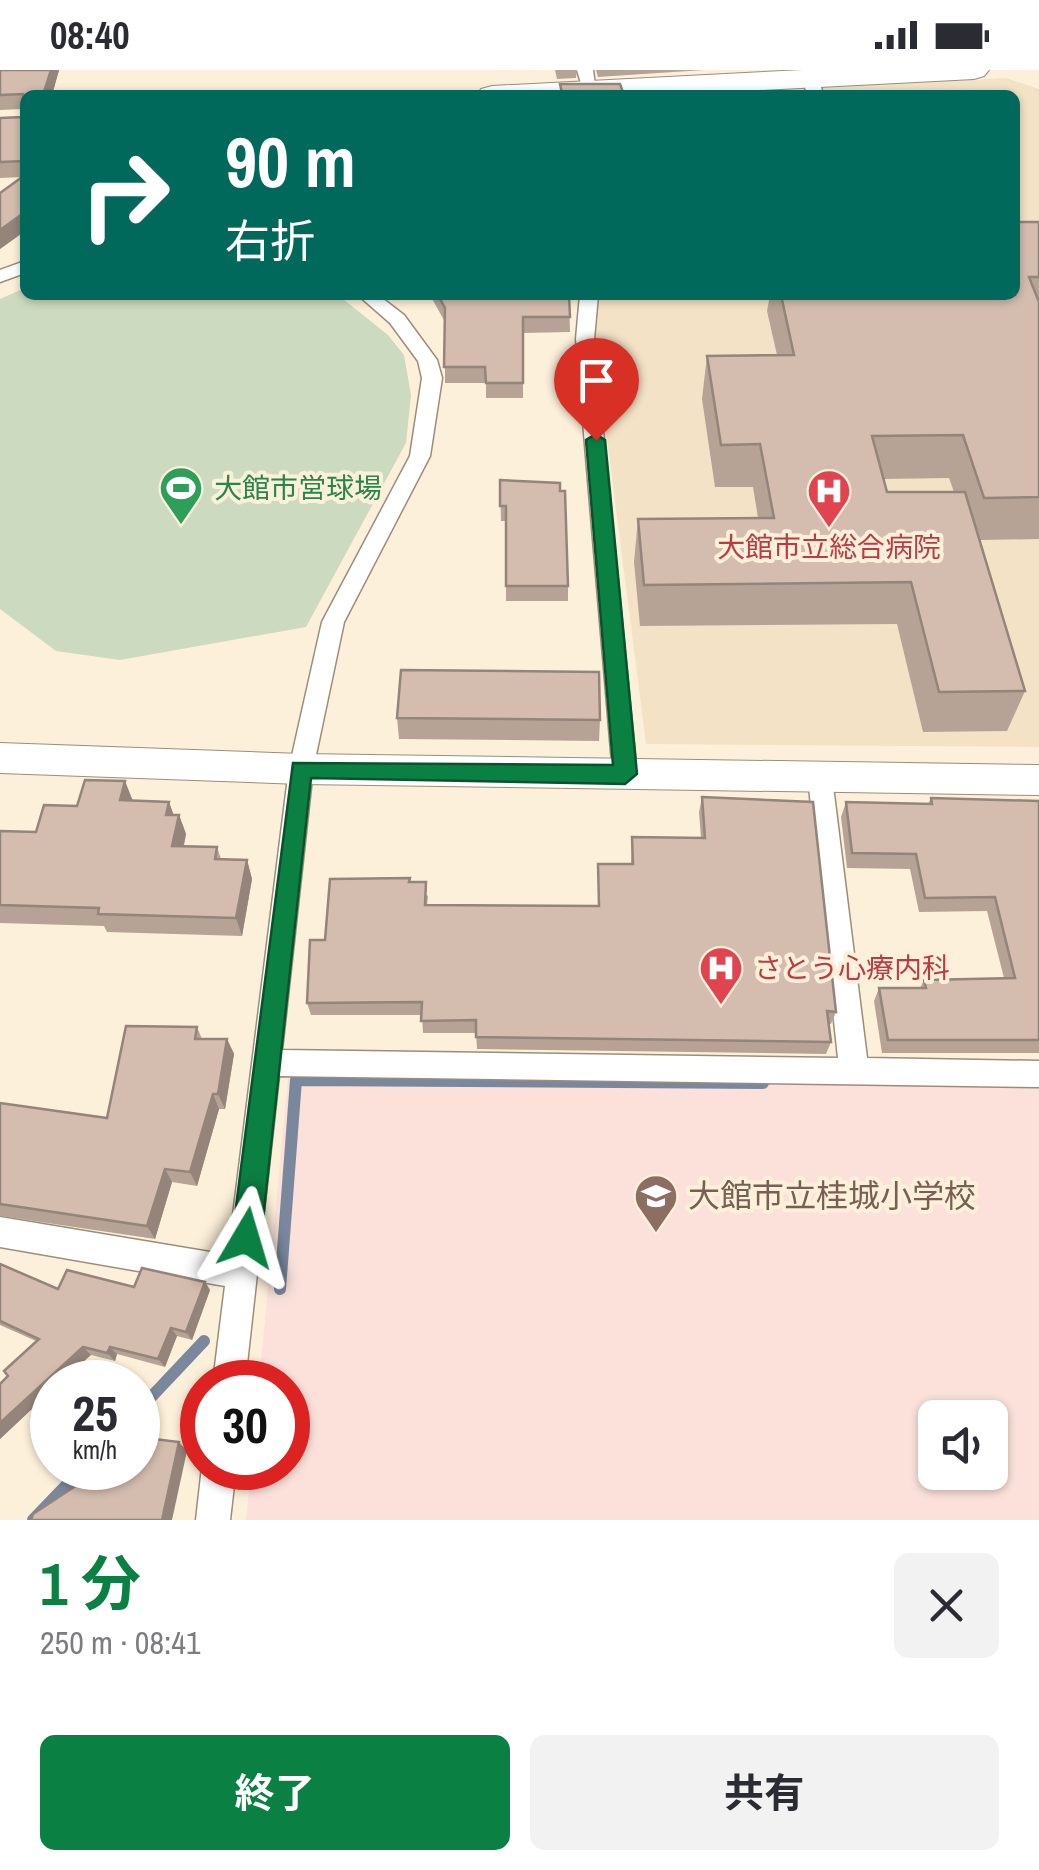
<!DOCTYPE html>
<html lang="ja">
<head>
<meta charset="utf-8">
<style>
  body { margin:0; font-family:"Archivo Narrow","Noto Sans JP",sans-serif; background:#f2f2f3; color:#2b2b33; height:100vh; display:flex; flex-direction:column; font-size:38px; white-space:nowrap }
  * { box-sizing:border-box; margin:0 }
  p { font-size:32px; color:#7c7c81 }
  .icon { flex:none; width:55px; height:55px; fill:none; stroke:currentColor; stroke-width:2; stroke-linecap:round; stroke-linejoin:round }
  .map { position:relative; height:1450px; overflow:hidden }
  .details { display:flex; flex-direction:column; background:#fff; flex:1 }
  .details>* { flex:none }
  .hud { position:absolute; left:20px; top:20px; width:1000px; height:210px; border-radius:15px; box-shadow:0 2px 8px #0004; background:#00695c; color:#fff; overflow:hidden }
  .fabs { position:absolute; left:918px; top:1330px; display:grid; gap:20px }
  .fabs a { display:grid; place-items:center; width:90px; height:90px; border-radius:15px; background:#fff; box-shadow:0 2px 8px #0004; font-size:50px }
  .speed { position:absolute; left:30px; top:1290px; display:flex; gap:20px; font-size:50px; font-weight:700; text-align:center }
  .speed>* { display:grid; place-content:center; width:130px; height:130px; border-radius:50%; background:#fff; box-shadow:0 2px 8px #0004; line-height:1 }
  .speed small { font-size:25px; font-weight:400 }
  .speed .limit { border:15px solid #d22; background:#fff; color:#111 }
  .pin { position:absolute; display:grid; place-items:center; width:85px; height:85px; color:#fff; margin:-102px -42px; border-radius:50% 50% 50% 0; rotate:-45deg; box-shadow:0 0 10px #0007 }
  .pin .icon { rotate:45deg }
  .me { position:absolute; width:110px; margin:-55px; rotate:7deg; stroke-linejoin:round; filter:drop-shadow(0 0 8px #0008) }
  .turn { display:flex; align-items:center; gap:35px; height:210px; padding:0 40px; font-size:45px }
  .turn .icon { width:130px; height:130px; stroke-width:2.5 }
  .turn b { display:block; font-size:70px; line-height:85px }
  .round { display:grid; place-items:center; flex:none; width:105px; height:105px; border-radius:15px; background:#f2f2f3 }
  .summary { display:flex; align-items:center; justify-content:space-between; height:170px; padding:0 40px }
  h1 { font-size:60px; font-weight:700; line-height:75px; color:#0b8043 }
  .cta { display:flex; gap:20px; margin-top:auto; padding:20px 40px }
  .cta a { flex:1; height:115px; border-radius:15px; background:#0b8043; color:#fff; font-size:40px; font-weight:700; line-height:115px; text-align:center }
  .cta a+a { background:#f2f2f3; color:#2b2b33 }
  .status { display:flex; justify-content:space-between; align-items:center; height:70px; padding:0 50px; background:#fff; direction:ltr }
  .status svg { height:28px; fill:currentColor }
  .map>svg:first-child { display:block }
  .built { fill:#f3e2c5 }
  .education { fill:#fbe1da; fill-rule:evenodd }
  .green { fill:#ccdabf }
  .lines { fill:none; stroke-linecap:round; stroke-linejoin:round }
  .stream { stroke:#7a889e; stroke-width:12 }
  .street-casing { stroke:#9a8e7a; stroke-width:3 }
  .secondary-casing { stroke:#9a8e7a; stroke-width:2 }
  .highway-casing { stroke:#9a8e7a; stroke-width:2 }
  .street { fill:#fff; fill-rule:evenodd }
  .secondary { fill:#fff; fill-rule:evenodd }
  .highway { fill:#fff; fill-rule:evenodd }
  .wall { fill:#b6a396; fill-rule:evenodd }
  .shaded-wall { fill:#94847a }
  .building { fill:#d4bdaf; stroke:#94847a; stroke-width:2.5 }
  .route { fill:#0b8043; stroke:#07532c; stroke-width:2.5 }
  .labels { text-anchor:middle; stroke-width:8; stroke-linejoin:round; paint-order:stroke }
  .leisure-label { font-size:28px; fill:#27864d; stroke:#fdf0da; text-anchor:start }
  .health-label { font-size:28px; fill:#be3a42; stroke:#fdf0da }
  .near-education-label { font-size:32px; fill:#785e54; stroke:#fdf0da; text-anchor:start }
</style>
</head>
<body>
<div class="status"><b>08:40</b><svg viewBox="0 0 49 12"><path d="M0 12V9h3v3zM5 12V6h3v6zM10 12V3h3v9zM15 12V0h3v12zM26 1h20v11H26zM47 4h2v5h-2z"/></svg></div>
<div class="map">
<svg width="1039" height="1450" viewBox="0 0 1039 1450">
  <rect width="100%" height="100%" fill="#fdf0da"/>
  <!-- built -->
  <polygon class="built" points="1006,8 1039,19 1039,677 646,674 591,243 597,225 1015,225 1015,25 731,23"/>
  <!-- education -->
  <path class="education" d="M 288,1007 L 1039,1015 L 1039,1450 L 246,1450 L 251,1398 L 288,1398 L 288,1312 L 259,1312 ZM 935,1348 L 990,1348 L 990,1402 L 935,1402 Z"/>
  <!-- green -->
  <polygon class="green" points="25,218 25,225 338,225 388,265 404,285 411,325 406,373 306,557 120,590 56,581 0,539 0,229"/>
  <g class="lines">
    <!-- stream -->
    <g class="stream">
      <polyline points="280,1219 296,1010 763,1013"/>
      <polyline points="138,1341 204,1271"/>
      <polyline points="33,1450 83,1398"/>
    </g>
    <!-- street casing -->
    <g class="street-casing">
      <g id="street">
        <polygon points="577,0 593,0 596,23 584,23"/>
        <polygon points="811,4 819,9 823,25 807,25 803,9"/>
        <polygon points="25,191 25,203 0,212 0,200"/>
        <polygon points="358,225 378,225 404,245 437,290 442,308 430,386 344,552 313,699 282,980 838,988 808,708 811,701 829,701 832,708 867,988 1039,991 1039,1017 279,1006 245,1312 213,1312 225,1216 0,1177 0,1147 228,1185 289,699 322,552 410,386 422,308 418,291 390,253"/>
        <polygon points="580,225 598,225 594,269 637,705 634,712 616,712 613,705 576,269"/>
        <polygon points="202,1397 236,1398 230,1450 196,1450"/>
      </g>
    </g>
    <!-- secondary casing -->
    <g class="secondary-casing">
      <polygon id="secondary" points="0,673 301,684 1039,695 1039,725 301,714 0,703"/>
    </g>
    <!-- highway casing -->
    <g class="highway-casing">
      <polygon id="highway" points="803,0 989,0 984,6 974,9 664,25 477,25 481,19 492,16"/>
    </g>
    <!-- street -->
    <use href="#street" class="street"/>
    <!-- secondary -->
    <use href="#secondary" class="secondary"/>
    <!-- highway -->
    <use href="#highway" class="highway"/>
  </g>
  <!-- wall -->
  <g class="wall">
    <polygon points="0,0 59,0 52,25 25,25 25,161 0,179 0,123 22,107 0,108 0,48 23,47 23,39 0,40"/>
    <polygon points="555,0 577,0 576,8 557,9"/>
    <polygon points="596,0 704,0 598,7"/>
    <path d="M 1039,152 L 1039,469 L 980,470 L 1025,621 L 1007,661 L 923,662 L 897,554 L 640,556 L 634,492 L 638,449 L 758,448 L 753,417 L 715,417 L 702,329 L 707,286 L 777,285 L 767,241 L 770,225 L 1015,225 ZM 949,408 L 954,422 L 887,422 L 883,409 Z"/>
    <polygon points="430,225 569,225 570,262 523,263 523,328 486,328 486,313 445,313 445,252"/>
    <polygon points="500,410 560,421 568,516 568,531 506,531 506,451 501,451"/>
    <polygon points="397,648 600,650 599,671 399,669"/>
    <polygon points="702,727 836,942 831,954 829,954 831,972 826,984 477,979 476,963 423,963 422,945 311,945 307,933 325,870 410,812 428,826 427,835 598,836 598,794 631,794 632,767 701,768 699,742"/>
    <polygon points="931,728 1039,731 1039,983 882,983 874,931 879,918 920,918 924,910 1004,908 987,841 919,842 910,799 847,798 841,747 846,732 928,734"/>
    <polygon points="132,731 174,745 179,745 186,764 184,776 217,777 221,789 247,790 252,809 242,866 107,862 104,856 0,853 0,761 36,762 77,736"/>
    <polygon points="197,957 202,969 227,969 234,984 225,1039 219,1039 197,1116 172,1112 155,1169 0,1146 0,1033 107,1048"/>
    <polygon points="0,1194 58,1219 134,1217 205,1212 210,1220 192,1270 177,1266 165,1297 117,1284 115,1291 91,1285 52,1312 52,1320 0,1369 8,1306 36,1271 0,1255"/>
  </g>
  <!-- shaded-wall -->
  <g class="shaded-wall">
    <polygon points="51,0 59,0 52,25 43,25"/>
    <polygon points="25,142 25,161 0,179 0,160"/>
    <polygon points="125,711 133,731 120,730"/>
    <polygon points="169,732 176,751 166,745"/>
    <polygon points="179,745 186,764 179,795 172,776"/>
    <polygon points="247,790 252,809 242,866 236,848"/>
    <polygon points="227,969 234,984 225,1039 218,1024"/>
    <polygon points="213,1024 219,1039 197,1116 190,1102"/>
    <polygon points="165,1099 172,1112 155,1169 147,1156"/>
    <polygon points="205,1212 210,1220 192,1270 186,1262"/>
    <polygon points="171,1258 177,1266 165,1297 158,1289"/>
    <polygon points="83,1277 91,1285 61,1312 52,1312 52,1320 0,1369 0,1353"/>
    <polygon points="110,1277 117,1284 115,1291 107,1283"/>
    <polygon points="179,1372 187,1381 172,1450 162,1450"/>
  </g>
  <!-- building -->
  <g class="building">
    <polygon points="0,0 51,0 43,25 25,25 25,91 0,92 0,48 23,47 23,24 0,25"/>
    <polygon points="560,14 620,14 624,25 543,25 562,23"/>
    <polygon points="25,105 25,142 0,160 0,123"/>
    <polygon points="1015,152 1039,152 1039,207 1029,207 1039,232 1039,427 984,428 963,365 872,366 887,422 965,422 1025,621 939,622 911,512 644,515 638,449 774,448 760,374 721,375 707,286 794,285 781,225 1015,225"/>
    <polygon points="438,225 569,225 570,247 523,247 523,313 486,313 485,297 444,297 445,238"/>
    <polygon points="500,410 560,413 560,421 565,421 568,516 506,516 506,436 500,436"/>
    <polygon points="401,600 599,602 600,650 397,648"/>
    <polygon points="85,710 125,711 120,730 169,732 166,745 179,745 172,776 217,777 215,789 247,790 236,848 98,844 99,838 0,835 0,761 36,762 44,735 77,736"/>
    <polygon points="702,727 813,732 836,942 827,941 831,972 476,967 476,950 421,951 422,932 307,933 310,870 325,870 330,809 410,808 409,812 426,812 425,835 599,836 598,794 633,794 632,767 705,768"/>
    <polygon points="931,728 1039,731 1039,970 888,970 879,918 926,918 924,910 1015,908 995,827 925,828 916,784 852,783 846,732 932,734"/>
    <polygon points="126,956 197,957 195,969 227,969 218,1024 213,1024 190,1102 165,1099 147,1156 0,1134 0,1033 107,1048"/>
    <polygon points="0,1194 58,1219 67,1200 134,1217 142,1198 205,1212 186,1262 171,1258 158,1289 110,1277 107,1283 83,1277 0,1353 0,1314 8,1306 4,1301 39,1269 0,1251"/>
    <polygon points="138,1367 179,1372 162,1450 31,1450 33,1444 103,1398 138,1398"/>
  </g>
  <!-- route -->
  <polygon class="route" points="596,364 605,370 637,704 625,714 311,708 261,1168 256,1178 246,1182 237,1178 232,1168 293,693 613,695 586,370"/>
  <!-- icons -->
  <defs>
    <g id="stadium-pin" transform="scale(2.25)"><path d="M0 17L-7.5 6A9.5 9.5 0 1 1 7.5 6Z" fill="#2e9e5b" stroke="#fdf0da"/><path d="M0-5a6.5 5 0 1 0 0 10a6.5 5 0 1 0 0-10ZM-3.5-1.8h7v3.6h-7Z" fill="#fff"/></g>
    <g id="hospital-pin" transform="scale(2.25)"><path d="M0 17L-7.5 6A9.5 9.5 0 1 1 7.5 6Z" fill="#e0444e" stroke="#fdf0da"/><path d="M-5-5h3v3.5h4V-5h3V5h-3V1.5h-4V5h-3Z" fill="#fff"/></g>
    <g id="school-pin" transform="scale(2.25)"><path d="M0 17L-7.5 6A9.5 9.5 0 1 1 7.5 6Z" fill="#8d6e63" stroke="#fdf0da"/><path d="M0-5L7-2L0 1L-7-2ZM-4 1L0 2.5L4 1V4Q0 6-4 4Z" fill="#fff"/></g>
  </defs>
  <g fill-rule="evenodd">
    <use href="#stadium-pin" x="181" y="418"/>
    <use href="#hospital-pin" x="829" y="421"/>
    <use href="#hospital-pin" x="721" y="898"/>
    <use href="#school-pin" x="656" y="1126"/>
  </g>
  <g class="labels">
    <!-- leisure labels -->
    <g class="leisure-label">
      <text x="214" y="428">大館市営球場</text>
    </g>
    <!-- health labels -->
    <g class="health-label">
      <text x="829" y="487">大館市立総合病院</text>
      <text x="754" y="908" text-anchor="start">さとう心療内科</text>
    </g>
    <!-- near-education labels -->
    <g class="near-education-label">
      <text x="688" y="1137">大館市立桂城小学校</text>
    </g>
  </g>
</svg>
<div class="fabs">
<a><svg class="icon" aria-label="sound" viewBox="0 0 24 24"><path d="M4 9h4l5-4v14l-5-4H4zM17 9q2 3 0 6"/></svg></a>
</div>
<div class="speed"><div>25<small>km/h</small></div><div class="limit">30</div></div>
<div class="pin" style="left:596px;top:370px;background:#d93025"><svg class="icon" aria-label="arrive" viewBox="0 0 24 24"><path d="M6 21V4h12l-3 4 3 4H6"/></svg></div>
<svg class="me" style="left:246px;top:1168px" viewBox="-20 -20 40 40"><path d="M0-17L14 15 0 8-14 15z" fill="#0b8043" stroke="#fff" stroke-width="4"/></svg>
<div class="hud">
<div class="turn"><svg class="icon" aria-label="right" viewBox="0 0 24 24"><path d="M7 20v-9h11M14 6l5 5-5 5"/></svg><div><b>90 m</b>右折</div></div>
</div>
</div>
<section class="details">
<div class="summary"><div><h1>1 分</h1><p>250 m · 08:41</p></div><a class="round"><svg class="icon" aria-label="close" viewBox="0 0 24 24"><path d="M6 6l12 12M18 6L6 18"/></svg></a></div>
<div class="cta"><a>終了</a><a>共有</a></div>
</section>
</body>
</html>
